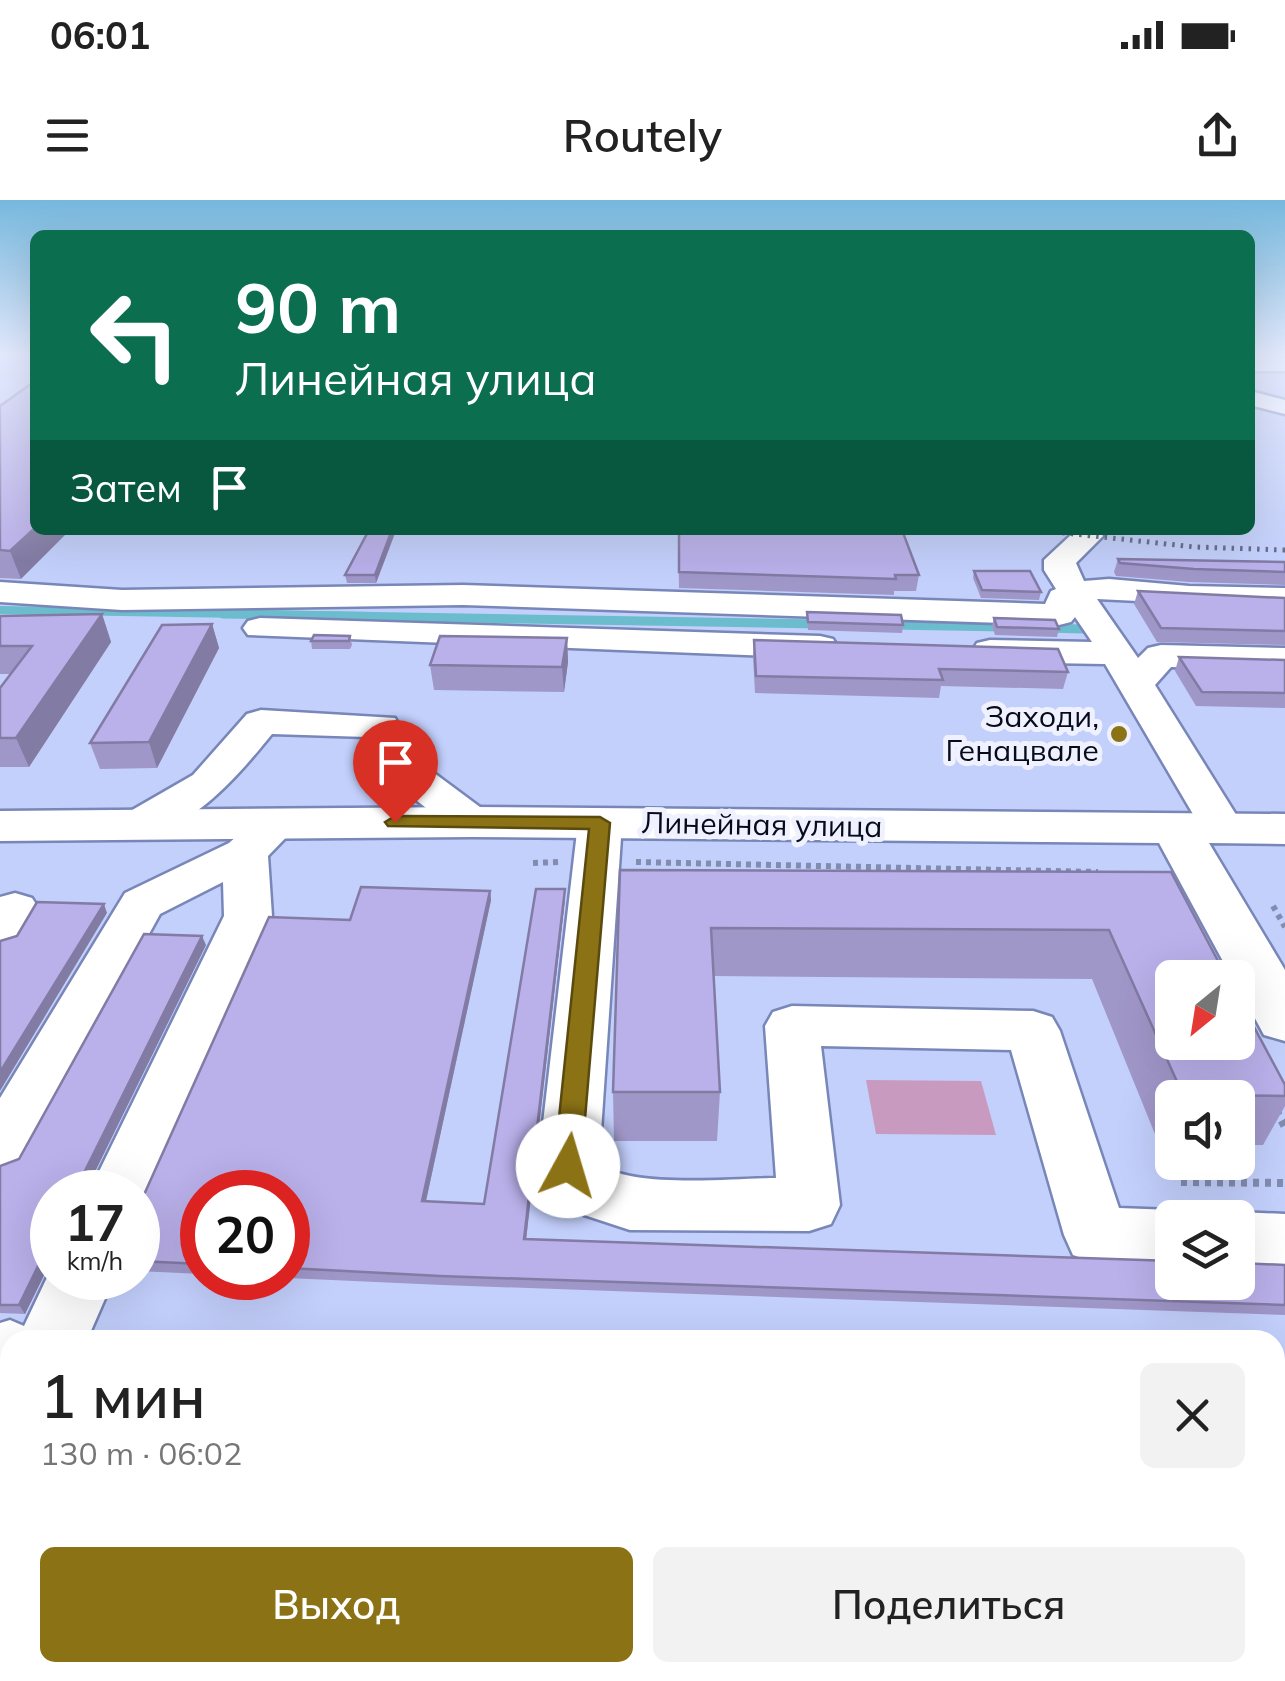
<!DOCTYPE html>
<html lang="ru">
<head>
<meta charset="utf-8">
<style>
  body { margin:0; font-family:Mulish,sans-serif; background:#f2f2f2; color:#222; height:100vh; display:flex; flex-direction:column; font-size:38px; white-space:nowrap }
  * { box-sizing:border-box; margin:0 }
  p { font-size:32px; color:#767676 }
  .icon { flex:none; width:55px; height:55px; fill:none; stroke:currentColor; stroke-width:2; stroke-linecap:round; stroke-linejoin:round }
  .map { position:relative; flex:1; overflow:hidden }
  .sheet { position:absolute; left:0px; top:1130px; width:1285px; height:352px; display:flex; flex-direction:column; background:#fff; border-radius:30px 30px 0 0; box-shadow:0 10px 40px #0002 }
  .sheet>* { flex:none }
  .top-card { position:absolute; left:30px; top:30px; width:1225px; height:305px; border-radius:15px; box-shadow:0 10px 40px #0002; background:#0b6e4f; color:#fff; overflow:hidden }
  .needle { width:65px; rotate:210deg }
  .fabs { position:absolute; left:1155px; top:760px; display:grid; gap:20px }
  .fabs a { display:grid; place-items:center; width:100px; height:100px; border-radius:15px; background:#fff; box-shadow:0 10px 40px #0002; font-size:50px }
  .speed { position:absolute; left:30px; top:970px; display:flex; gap:20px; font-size:50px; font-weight:700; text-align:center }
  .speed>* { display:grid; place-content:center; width:130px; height:130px; border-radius:50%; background:#fff; box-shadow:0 10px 40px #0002; line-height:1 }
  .speed small { font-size:25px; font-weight:400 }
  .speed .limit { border:15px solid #d22; background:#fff; color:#111 }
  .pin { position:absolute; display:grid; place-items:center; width:85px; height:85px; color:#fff; margin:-102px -42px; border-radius:50% 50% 50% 0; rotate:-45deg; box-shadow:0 0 10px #0007 }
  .pin .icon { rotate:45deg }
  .me { position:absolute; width:110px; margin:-55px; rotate:6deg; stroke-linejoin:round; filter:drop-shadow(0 0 8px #0008) }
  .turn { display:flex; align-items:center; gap:35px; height:210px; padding:0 40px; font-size:45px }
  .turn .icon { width:130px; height:130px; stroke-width:2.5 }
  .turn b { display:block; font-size:70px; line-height:85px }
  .then { display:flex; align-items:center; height:95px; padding:0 40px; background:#0003; gap:20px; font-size:38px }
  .round { display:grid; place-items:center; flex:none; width:105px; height:105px; border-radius:15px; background:#f2f2f2 }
  .head { display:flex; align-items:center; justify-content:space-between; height:170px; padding:0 40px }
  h1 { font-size:60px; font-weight:600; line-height:75px }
  .cta { display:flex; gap:20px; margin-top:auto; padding:20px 40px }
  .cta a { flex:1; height:115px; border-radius:15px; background:#8b7215; color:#fff; font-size:40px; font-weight:600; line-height:115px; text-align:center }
  .cta a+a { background:#f2f2f2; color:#222 }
  .status { display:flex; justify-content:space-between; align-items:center; height:70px; padding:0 50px; background:#fff; direction:ltr }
  .status svg { height:28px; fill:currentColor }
  header { display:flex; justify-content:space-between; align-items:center; height:130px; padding:0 40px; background:#fff; font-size:45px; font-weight:600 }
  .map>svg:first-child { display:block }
  .green { fill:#c89ac0 }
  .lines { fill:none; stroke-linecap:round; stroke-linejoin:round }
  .stream-far1 { stroke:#6bbdcd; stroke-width:8 }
  .stream { stroke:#6bbdcd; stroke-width:9 }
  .minor-casing { stroke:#7886b8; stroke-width:5 }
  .major-casing { stroke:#7886b8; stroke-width:5 }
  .path-far1 { stroke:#828caf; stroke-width:6; stroke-dasharray:5 5; stroke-linecap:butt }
  .path { stroke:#828caf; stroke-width:8; stroke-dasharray:6 6; stroke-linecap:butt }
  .minor { fill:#fff; fill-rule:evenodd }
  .major { fill:#fff; fill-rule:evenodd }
  .rail { stroke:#606886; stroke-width:5; stroke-dasharray:2.5 6; stroke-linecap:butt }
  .wall { fill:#a097c9 }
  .shaded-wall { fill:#827ba4 }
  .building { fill:#bab0ea; stroke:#827ba4; stroke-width:2.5 }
  .route { fill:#8b7215; stroke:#5a4a0e; stroke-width:2.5 }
  .poi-dot { fill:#8b7215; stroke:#eff2fe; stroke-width:4 }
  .labels { text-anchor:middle; stroke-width:10; stroke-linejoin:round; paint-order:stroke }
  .poi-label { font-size:30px; fill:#060a1b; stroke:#eff2fe; text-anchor:end }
  .street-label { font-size:30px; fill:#060a1b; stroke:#eff2fe }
</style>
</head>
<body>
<div class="status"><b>06:01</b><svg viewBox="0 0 49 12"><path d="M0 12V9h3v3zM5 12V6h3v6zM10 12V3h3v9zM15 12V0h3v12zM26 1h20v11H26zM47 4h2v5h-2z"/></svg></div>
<header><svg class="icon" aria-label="menu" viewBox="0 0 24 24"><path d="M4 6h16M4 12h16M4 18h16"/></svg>Routely<svg class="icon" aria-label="share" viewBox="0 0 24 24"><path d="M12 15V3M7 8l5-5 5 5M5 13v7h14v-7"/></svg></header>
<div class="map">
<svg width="1285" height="1481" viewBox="0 0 1285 1481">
  <rect width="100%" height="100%" fill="#c3d0fc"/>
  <!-- green -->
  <polygon class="green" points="866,880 981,881 996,935 876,934"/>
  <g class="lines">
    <!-- stream-far1 -->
    <polyline class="stream-far1" points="0,410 370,416"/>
    <!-- stream -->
    <g class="stream">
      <polyline points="223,414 821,424"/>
      <polyline points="889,425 1006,427"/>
      <polyline points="1044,428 1083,429"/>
    </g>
    <!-- minor casing -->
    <g class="minor-casing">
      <g id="minor">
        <rect x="1250" y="157" width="35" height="14"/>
        <polygon points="1250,191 1285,200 1285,214 1250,205"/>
        <polygon points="1069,330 1099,330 1103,336 1076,363 1084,381 1109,379 1189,386 1285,388 1285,408 1097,399 1138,458 1148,448 1161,445 1285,448 1285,470 1171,467 1155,485 1245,629 1239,638 1223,642 1207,638 1105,464 990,462 977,459 972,451 977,443 990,440 1092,442 1075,417 1071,422 1059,425 463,405 122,410 0,402 0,382 122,390 463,385 1045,404 1051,391 1056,389 1044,370 1044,360 1072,334"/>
        <polygon points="260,418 820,436 833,439 838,447 833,455 820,458 248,435 243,428 248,421"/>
        <path d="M 261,510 L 395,518 L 422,564 L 488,613 L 494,622 L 488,631 L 472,635 L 456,631 L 390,580 L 367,537 L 272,534 C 241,572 182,645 127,631 L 121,622 L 127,613 L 193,575 L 247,514 Z"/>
        <polygon points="279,609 295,613 301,622 268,656 272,716 142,1010 138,1012 138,992 89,992 224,716 223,682 160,714 21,967 0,974 0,898 125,693 229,643 263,613"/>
        <path d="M 600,610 L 616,614 L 622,623 L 599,961 C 620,990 738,978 776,978 L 765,826 L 773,812 L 792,806 L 1033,811 L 1052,817 L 1060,831 L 1119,1008 L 1172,1010 L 1192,1018 L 1172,1018 L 1172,1066 L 1096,1063 L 1073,1055 L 1064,1035 L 1011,850 L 821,846 L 840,1005 L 831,1024 L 809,1031 L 630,1030 L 563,1008 L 538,966 L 578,623 L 584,614 Z"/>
        <polygon points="15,693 32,698 39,709 18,744 0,748 0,697"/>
        <polygon points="1238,1012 1285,1014 1285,1070 1238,1068 1238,1018 1223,1018"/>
        <polygon points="52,1067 52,1078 114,1078 87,1140 10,1140 10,1186 0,1189 0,1123 10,1120 24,1126"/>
        <rect x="1275" y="1166" width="10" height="70"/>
        <polygon points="0,1430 10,1431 10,1472 196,1472 200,1481 0,1481"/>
        <polygon points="713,1472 802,1472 799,1481 709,1481"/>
        <polygon points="1008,1472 1192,1472 1196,1481 1011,1481"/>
      </g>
    </g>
    <!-- major casing -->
    <g class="major-casing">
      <polygon id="major" points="472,607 1285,614 1285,644 1209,643 1285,770 1285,841 1264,835 1238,787 1238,778 1232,778 1159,643 472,637 0,641 0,611"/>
    </g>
    <!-- path-far1 -->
    <g class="path-far1">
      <polyline points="636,662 1098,672"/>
      <polyline points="533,663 558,662"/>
      <polyline points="1273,706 1285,727"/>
    </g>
    <!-- path -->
    <g class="path">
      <polyline points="1276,910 1285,927"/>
      <polyline points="1181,982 1285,983"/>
    </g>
    <!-- minor -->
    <use href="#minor" class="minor"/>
    <!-- major -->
    <use href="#major" class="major"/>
    <!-- rail -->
    <polyline class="rail" points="1037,330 1195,347 1285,350"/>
  </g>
  <!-- wall -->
  <g class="wall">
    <polygon points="0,206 21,379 0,378"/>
    <polygon points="369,330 394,330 395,333 376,383 347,383 345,375"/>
    <polygon points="678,330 919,375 916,391 894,391 894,395 679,388"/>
    <polygon points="1118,359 1285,362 1285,385 1189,382 1116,376 1114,372"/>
    <polygon points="974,371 1041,392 1039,400 981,398 973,378"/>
    <polygon points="1138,391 1285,398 1285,445 1157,442 1134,404"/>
    <polygon points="807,412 903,425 902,433 808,430"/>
    <polygon points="102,414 111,442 29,567 0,567 0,488 11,474 0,474 0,416"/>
    <polygon points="994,418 1059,429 1057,437 995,435 992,426"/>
    <polygon points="212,424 219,448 157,568 100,569 90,543"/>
    <polygon points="350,436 352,445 350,449 312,449 311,441"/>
    <polygon points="567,438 568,462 564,492 434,490 430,465"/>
    <polygon points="754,440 1068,472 1063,489 941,486 939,498 755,493 753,457"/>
    <polygon points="1179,457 1285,460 1285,508 1196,506 1175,471"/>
    <polygon points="620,670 1171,672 1285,885 1285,906 1263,945 1238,945 1238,898 1172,898 1172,944 1159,944 1092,779 713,776 720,892 717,941 614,941 613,892"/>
    <polygon points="490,691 491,700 426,1001 484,1004 565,699 526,1040 1285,1065 1285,1115 442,1085 287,1078 288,992 202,992 202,1074 138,1071 138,1008 350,720"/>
    <polygon points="206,745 86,990 87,992 52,992 52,1065 49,1065 25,1114 0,1113 0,966 19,959"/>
    <polygon points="1275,1263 1285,1263 1285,1481 1239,1481 1236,1472 1275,1472"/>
    <polygon points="0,1276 2,1279 10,1279 10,1424 0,1423"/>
  </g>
  <!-- shaded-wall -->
  <g class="shaded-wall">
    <polygon points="35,328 35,330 70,330 21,379 10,351"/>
    <polygon points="392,330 394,330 395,333 376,383 375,375"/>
    <polygon points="102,414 111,442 29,567 16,538"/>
    <polygon points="212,424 219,448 157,568 149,542"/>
    <polygon points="567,438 568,462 564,492 562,467"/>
    <polygon points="565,689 565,699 525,1049 524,1039"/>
    <polygon points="490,691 491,700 424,1010 422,1001"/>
    <polygon points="104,704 107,713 0,891 0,872"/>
    <polygon points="202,736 206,745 86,990 80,981"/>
    <polygon points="43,1056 49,1065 25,1114 19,1105"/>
  </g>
  <!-- building -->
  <g class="building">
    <polygon points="35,181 35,328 10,351 0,350 0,206"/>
    <polygon points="369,330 392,330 375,375 345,375"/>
    <polygon points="679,330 902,330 919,375 895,375 896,379 679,372"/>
    <polygon points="1118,359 1285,362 1285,372 1194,369 1120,363"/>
    <polygon points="974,371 1030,371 1041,392 982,390"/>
    <polygon points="1138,391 1285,398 1285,431 1161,428"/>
    <polygon points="807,412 901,415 903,425 808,422"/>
    <polygon points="102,414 16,538 0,538 0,488 32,446 0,446 0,416"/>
    <polygon points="994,418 1055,420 1059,429 997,427"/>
    <polygon points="212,424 149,542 90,543 162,425"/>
    <polygon points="314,435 350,436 349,441 311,441"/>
    <polygon points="440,436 567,438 562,467 430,465"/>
    <polygon points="754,440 1058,449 1068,472 939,469 943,480 756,476"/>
    <polygon points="1179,457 1285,460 1285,493 1202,492"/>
    <polygon points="620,670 1171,672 1227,778 1172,778 1172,842 1238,842 1238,797 1285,885 1285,896 1183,895 1109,730 711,728 720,892 613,892"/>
    <polygon points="361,687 490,691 422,1001 484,1004 536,689 565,689 524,1039 1172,1061 1172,1082 1238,1082 1238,1063 1285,1065 1285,1105 440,1076 288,1068 288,992 202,992 202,1064 138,1061 138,1008 269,717 350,720"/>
    <polygon points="37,702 104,704 0,872 0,741 17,736"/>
    <polygon points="144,734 202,736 80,981 83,986 80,992 52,992 52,1048 49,1055 43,1056 19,1105 0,1105 0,966 19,959"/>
    <polygon points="1275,1263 1285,1263 1285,1465 1275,1435"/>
    <polygon points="0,1279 10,1279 10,1388 0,1387"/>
  </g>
  <!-- sky -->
  <linearGradient id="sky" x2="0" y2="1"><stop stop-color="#76b8dd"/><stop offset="0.43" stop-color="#e4eafe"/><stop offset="1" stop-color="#e4eafe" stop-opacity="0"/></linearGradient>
  <rect width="1285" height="361" fill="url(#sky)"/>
  <!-- route -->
  <polygon class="route" points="395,616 600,617 610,623 581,966 577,973 568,977 558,973 554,966 589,629 388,626 385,622"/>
  <!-- markers -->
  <circle class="poi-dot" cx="1119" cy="534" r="10"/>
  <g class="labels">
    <!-- poi labels -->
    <g class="poi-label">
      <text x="1099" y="527">Заходи,<tspan x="1099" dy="34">Генацвале</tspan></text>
    </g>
    <!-- street labels -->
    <g class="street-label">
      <text transform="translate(762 625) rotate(1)" y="10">Линейная улица</text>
    </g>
  </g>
</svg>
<div class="fabs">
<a><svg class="needle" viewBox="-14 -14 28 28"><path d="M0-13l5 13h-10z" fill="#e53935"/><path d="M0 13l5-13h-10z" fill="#767676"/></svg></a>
<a><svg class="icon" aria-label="sound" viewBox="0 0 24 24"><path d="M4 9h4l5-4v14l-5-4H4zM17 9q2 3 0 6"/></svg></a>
<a><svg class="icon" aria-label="layers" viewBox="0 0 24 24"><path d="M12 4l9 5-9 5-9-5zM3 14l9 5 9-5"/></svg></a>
</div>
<div class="speed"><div>17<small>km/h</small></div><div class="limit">20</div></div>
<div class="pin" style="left:395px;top:622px;background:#d93025"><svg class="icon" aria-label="arrive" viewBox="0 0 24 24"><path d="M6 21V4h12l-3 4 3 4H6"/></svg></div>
<svg class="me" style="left:568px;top:966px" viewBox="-20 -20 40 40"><circle r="19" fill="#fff"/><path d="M0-13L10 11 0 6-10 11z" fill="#8b7215"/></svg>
<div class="top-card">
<div class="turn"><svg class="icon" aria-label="left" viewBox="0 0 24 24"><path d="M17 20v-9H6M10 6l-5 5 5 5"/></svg><div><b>90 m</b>Линейная улица</div></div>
<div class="then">Затем<svg class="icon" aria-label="arrive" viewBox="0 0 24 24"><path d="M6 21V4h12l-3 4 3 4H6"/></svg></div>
</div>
<section class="sheet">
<div class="head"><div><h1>1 мин</h1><p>130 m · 06:02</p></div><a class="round"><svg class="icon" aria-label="close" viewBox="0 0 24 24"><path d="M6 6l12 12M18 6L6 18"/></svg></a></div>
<div class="cta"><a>Выход</a><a>Поделиться</a></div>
</section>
</div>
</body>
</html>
